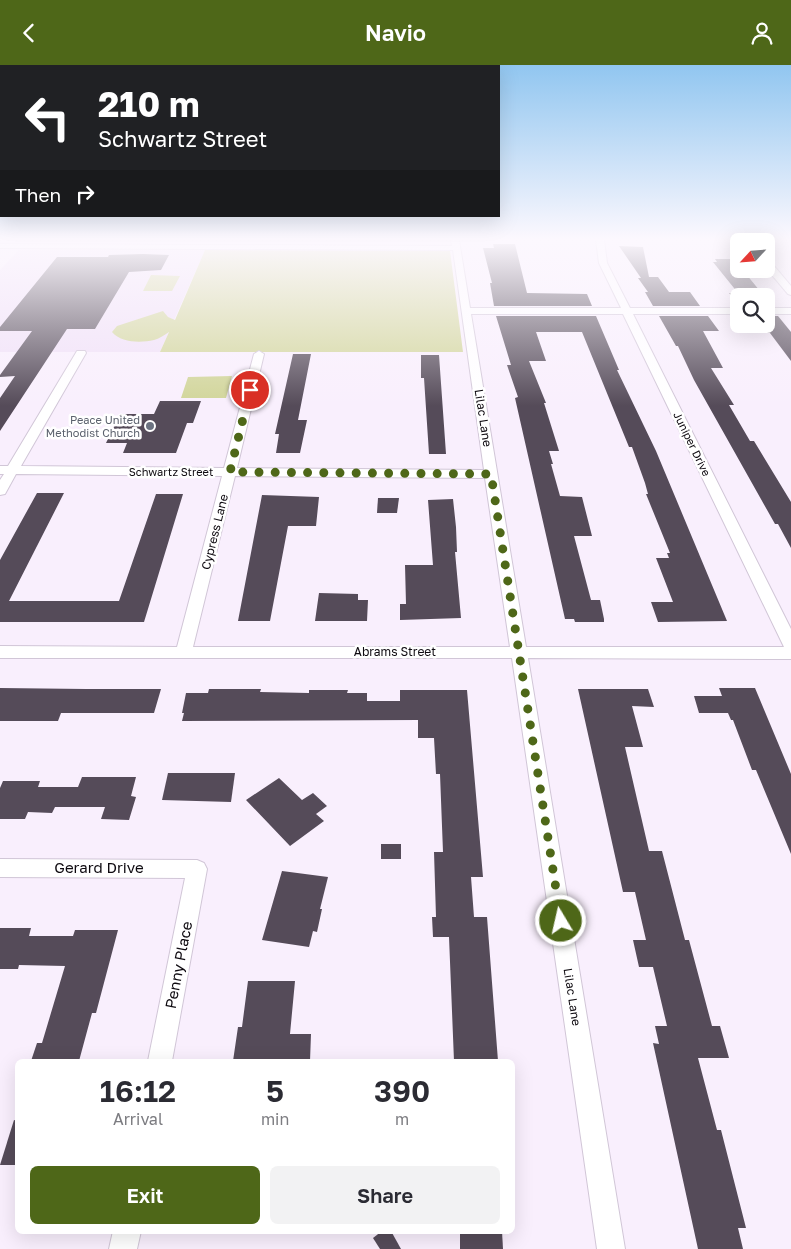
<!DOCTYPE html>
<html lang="en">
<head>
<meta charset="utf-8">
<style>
  body { margin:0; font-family:"Golos Text",sans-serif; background:#f2f2f3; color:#2b2b33; height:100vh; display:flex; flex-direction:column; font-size:19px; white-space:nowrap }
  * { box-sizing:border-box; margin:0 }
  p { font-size:16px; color:#7c7c81 }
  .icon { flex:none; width:28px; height:28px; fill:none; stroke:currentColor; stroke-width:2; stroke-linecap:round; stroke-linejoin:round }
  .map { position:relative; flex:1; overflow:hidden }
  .side { position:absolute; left:15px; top:994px; width:500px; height:175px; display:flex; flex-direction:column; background:#fff; border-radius:8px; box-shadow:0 5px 20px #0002 }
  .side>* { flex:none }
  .banner { position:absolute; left:0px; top:0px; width:500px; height:152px; box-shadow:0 5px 20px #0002; background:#202124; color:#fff; overflow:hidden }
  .needle { width:32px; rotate:244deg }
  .controls { position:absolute; left:730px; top:168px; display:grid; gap:10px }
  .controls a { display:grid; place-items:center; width:45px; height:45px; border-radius:8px; background:#fff; box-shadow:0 5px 20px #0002; font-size:25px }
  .pin { position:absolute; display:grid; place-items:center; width:42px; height:42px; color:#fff; margin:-21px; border:2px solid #fff; border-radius:50%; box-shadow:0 1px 5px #0007 }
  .me { position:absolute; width:55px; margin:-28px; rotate:351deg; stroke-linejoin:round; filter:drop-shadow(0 0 4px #0008) }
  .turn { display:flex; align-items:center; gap:18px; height:105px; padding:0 15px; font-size:22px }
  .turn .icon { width:65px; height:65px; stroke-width:2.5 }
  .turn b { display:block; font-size:35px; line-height:42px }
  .then { display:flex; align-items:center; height:48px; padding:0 15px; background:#0003; gap:10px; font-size:19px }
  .eta { display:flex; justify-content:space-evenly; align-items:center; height:85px; text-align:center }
  .eta b { font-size:30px; font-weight:600; line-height:35px }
  .button { display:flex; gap:10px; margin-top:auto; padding:10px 15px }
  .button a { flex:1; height:58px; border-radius:8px; background:#4e6718; color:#fff; font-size:20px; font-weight:600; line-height:58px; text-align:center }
  .button a+a { background:#f2f2f3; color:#2b2b33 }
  header { display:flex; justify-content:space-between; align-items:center; height:65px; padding:0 15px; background:#4e6718; color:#fff; font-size:22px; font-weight:600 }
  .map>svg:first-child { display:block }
  .built { fill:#f0e0f7 }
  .green { fill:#d1d599 }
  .building { fill:#554b59 }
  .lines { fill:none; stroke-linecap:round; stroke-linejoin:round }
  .street-casing { stroke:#d1c6d7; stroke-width:2 }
  .street { fill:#fff; fill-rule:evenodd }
  .route { stroke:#4e6718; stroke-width:9; stroke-dasharray:0 16.2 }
  .worship-dot { fill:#6b7280; stroke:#fff; stroke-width:2 }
  .labels { text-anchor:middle; stroke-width:5; stroke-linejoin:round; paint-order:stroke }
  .far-worship-label { font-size:11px; fill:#5b616d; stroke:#fff; text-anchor:end }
  .far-street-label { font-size:11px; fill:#0e0a10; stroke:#fff }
  .street-label { font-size:12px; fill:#0e0a10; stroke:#fff }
  .near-street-label { font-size:15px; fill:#0e0a10; stroke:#fff }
</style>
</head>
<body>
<header><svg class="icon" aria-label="back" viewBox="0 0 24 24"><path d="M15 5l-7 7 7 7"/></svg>Navio<svg class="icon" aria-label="person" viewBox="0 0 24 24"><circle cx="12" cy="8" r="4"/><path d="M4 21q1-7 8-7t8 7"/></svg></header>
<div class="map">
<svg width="791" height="1184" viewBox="0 0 791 1184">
  <rect width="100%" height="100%" fill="#f9effd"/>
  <!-- built -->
  <polygon class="built" points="19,185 205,185 160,287 0,287 0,205"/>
  <!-- green -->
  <g class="green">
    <path d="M 205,185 L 450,186 L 463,287 L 160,287 L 169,267 C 164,270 159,274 154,275 C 141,278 121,278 112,267 L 117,261 L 163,246 L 168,252 L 175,255 Z"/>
    <polygon points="151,210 180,211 172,226 143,226"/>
    <polygon points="232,311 226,333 181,333 188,312"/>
  </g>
  <!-- building -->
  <g class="building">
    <polygon points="493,179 515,179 527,228 587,229 592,241 494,241 490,218 492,218 483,183 494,183"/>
    <polygon points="619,181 643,182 649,212 658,212 669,227 690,227 700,241 653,241 645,227 648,227 638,213 641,213"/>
    <polygon points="143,189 169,190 161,205 129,207 95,264 67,264 0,366 0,333 15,311 0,312 0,310 32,266 0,266 0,262 57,192 108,192 109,190"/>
    <polygon points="715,194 739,194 739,204 742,204 764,231 739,231 739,240 729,228 738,228 713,197 717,197"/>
    <polygon points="496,251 596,251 619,305 617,305 656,386 727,556 658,557 651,537 673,537 656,493 669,493 667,488 670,488 646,429 648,429 645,418 632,382 629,382 582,267 536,267 546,296 529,296 546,338 544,338 559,386 549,386 553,399 551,399 560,431 582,432 592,471 574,471 591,535 600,535 604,554 604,557 575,557 574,554 565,554 515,333 518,332 507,300 511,300"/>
    <polygon points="659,251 708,251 719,266 703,266 723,303 711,303 734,340 729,340 750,376 754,376 791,437 791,483 778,459 775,459 694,315 678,281 676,281"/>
    <polygon points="766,251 778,251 791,267 791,296 770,268 760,268 753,259 766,259"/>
    <polygon points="293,289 311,289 298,355 307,355 300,388 276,388 279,369 275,369"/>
    <polygon points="421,290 439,290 446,389 429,389 424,313 421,313"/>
    <polygon points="160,336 201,336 193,358 187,358 176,388 123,388 127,378 106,378 120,349 154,349"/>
    <polygon points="37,428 64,428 9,536 119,536 156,429 183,429 144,557 0,557 0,495"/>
    <polygon points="262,430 319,432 316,461 288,461 270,556 238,556"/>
    <polygon points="378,433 399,433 397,448 377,448"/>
    <polygon points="453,434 456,462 457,487 455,487 461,553 400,555 400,539 406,539 405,500 433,500 428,435"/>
    <polygon points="319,528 358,529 358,535 368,535 367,556 315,556"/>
    <polygon points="0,623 86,624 161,624 154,648 61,648 58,656 0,656"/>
    <polygon points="719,623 755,623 791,709 791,789 756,705 752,705 733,655 731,655 728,648 699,648 694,631 722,631"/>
    <polygon points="209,624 261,624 260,627 309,628 309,625 348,625 347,628 367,628 367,636 400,636 400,625 467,625 483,812 471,812 474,852 487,852 498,996 454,996 449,872 433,872 432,852 436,852 434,787 443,787 440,709 436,709 434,673 418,673 418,655 182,656 184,648 182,648 186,628 208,628"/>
    <polygon points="578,624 648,624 654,642 632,641 643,682 625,682 649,786 662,786 685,875 689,875 712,961 720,961 729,993 698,993 717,1065 721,1065 746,1163 738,1163 743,1184 698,1184 653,978 659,979 655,961 667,961 653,902 639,902 633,875 646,875 635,827 623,827"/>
    <polygon points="168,708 235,708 231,737 162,735"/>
    <polygon points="82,712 136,712 131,731 136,732 129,755 101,754 105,742 55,742 52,748 28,747 25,754 0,754 0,723 3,716 40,716 38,722 78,722"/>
    <polygon points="279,713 302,735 313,728 327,741 316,749 324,756 290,781 246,735"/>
    <rect x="381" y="779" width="20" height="15"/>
    <polygon points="282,806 328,812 320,844 322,844 317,867 313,866 309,882 262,875"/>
    <polygon points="0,863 31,863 29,871 73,871 75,865 118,865 96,948 92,948 79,996 31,996 37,978 42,978 65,901 19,900 18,904 0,904"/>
    <polygon points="248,916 295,916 290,969 311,969 310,996 233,996 238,962 242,962"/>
    <polygon points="14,1055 18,1056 18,1100 0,1100"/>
    <polygon points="382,1166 391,1166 401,1184 380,1184 373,1173"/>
    <polygon points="460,1166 502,1166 503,1184 460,1184"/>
  </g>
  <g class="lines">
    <!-- street casing -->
    <g class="street-casing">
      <g id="street">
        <path d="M 451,175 L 459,175 L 470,243 L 621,243 L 599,198 L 596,175 L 604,175 L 607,198 L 630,243 L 739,243 L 739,249 L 633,249 L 791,564 L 791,594 L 528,593 L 625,1184 L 597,1184 L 512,593 L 0,593 L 0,581 L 177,582 L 222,411 L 16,409 L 5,429 L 0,430 L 0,415 L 4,409 L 0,409 L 0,401 L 8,401 L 77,286 L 85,286 L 86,288 L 21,401 L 224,403 L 254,289 L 259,286 L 264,289 L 237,403 L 484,405 L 453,185 L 0,183 L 0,179 L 452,181 ZM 471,249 L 623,249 L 784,582 L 526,582 ZM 235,411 L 485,413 L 510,582 L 193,582 Z"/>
        <polygon points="744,175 752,175 753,176 745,176"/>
        <polygon points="766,195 769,195 791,221 791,230 788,229 766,203"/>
        <rect x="766" y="243" width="25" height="6"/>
        <polygon points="0,794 197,795 204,798 207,804 172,996 148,996 185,813 0,812"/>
        <polygon points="113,1166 141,1166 137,1184 109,1184"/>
      </g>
    </g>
    <!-- street -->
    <use href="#street" class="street"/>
  </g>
  <!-- sky -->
  <linearGradient id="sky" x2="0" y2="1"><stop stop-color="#91c6f0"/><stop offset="0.51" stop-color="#fcf8fe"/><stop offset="1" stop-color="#fcf8fe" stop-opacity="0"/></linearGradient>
  <rect width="791" height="341" fill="url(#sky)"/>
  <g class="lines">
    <!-- route -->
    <polyline class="route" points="250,325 230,407 491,409 561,856"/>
  </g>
  <!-- markers -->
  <circle class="worship-dot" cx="150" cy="361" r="5"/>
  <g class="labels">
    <!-- far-worship labels -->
    <g class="far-worship-label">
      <text x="140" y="359">Peace United<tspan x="140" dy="13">Methodist Church</tspan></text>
    </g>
    <!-- far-street labels -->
    <g class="far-street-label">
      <text transform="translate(692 379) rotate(64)" y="4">Juniper Drive</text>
      <text x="171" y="411">Schwartz Street</text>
    </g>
    <!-- street labels -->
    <g class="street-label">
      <text transform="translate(483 353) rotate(81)" y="4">Lilac Lane</text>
      <text transform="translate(215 467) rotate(-76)" y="4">Cypress Lane</text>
      <text x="395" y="591">Abrams Street</text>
      <text transform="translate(572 932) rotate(81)" y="4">Lilac Lane</text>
    </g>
    <!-- near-street labels -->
    <g class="near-street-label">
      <text x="99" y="808">Gerard Drive</text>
      <text transform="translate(179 900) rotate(-79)" y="5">Penny Place</text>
    </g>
  </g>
</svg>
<div class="controls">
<a><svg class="needle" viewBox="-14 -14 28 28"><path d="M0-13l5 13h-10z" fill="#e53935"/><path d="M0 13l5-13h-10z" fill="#7c7c81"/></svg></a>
<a><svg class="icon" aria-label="search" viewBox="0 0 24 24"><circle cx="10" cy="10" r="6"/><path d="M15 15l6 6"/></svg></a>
</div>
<div class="pin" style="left:250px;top:325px;background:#d93025"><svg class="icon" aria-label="arrive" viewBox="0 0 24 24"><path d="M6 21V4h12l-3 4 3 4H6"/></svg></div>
<svg class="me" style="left:561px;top:856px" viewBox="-20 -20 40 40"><circle r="17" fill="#4e6718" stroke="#fff" stroke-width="3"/><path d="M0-11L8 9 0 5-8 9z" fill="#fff"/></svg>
<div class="banner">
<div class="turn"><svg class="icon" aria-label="left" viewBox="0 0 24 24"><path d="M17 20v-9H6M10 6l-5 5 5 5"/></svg><div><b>210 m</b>Schwartz Street</div></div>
<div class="then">Then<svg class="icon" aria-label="right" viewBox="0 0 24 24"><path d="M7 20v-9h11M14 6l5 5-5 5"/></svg></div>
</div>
<section class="side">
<div class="eta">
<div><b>16:12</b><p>Arrival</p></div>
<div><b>5</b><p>min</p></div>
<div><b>390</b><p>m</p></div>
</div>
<div class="button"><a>Exit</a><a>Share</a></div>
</section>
</div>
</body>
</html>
